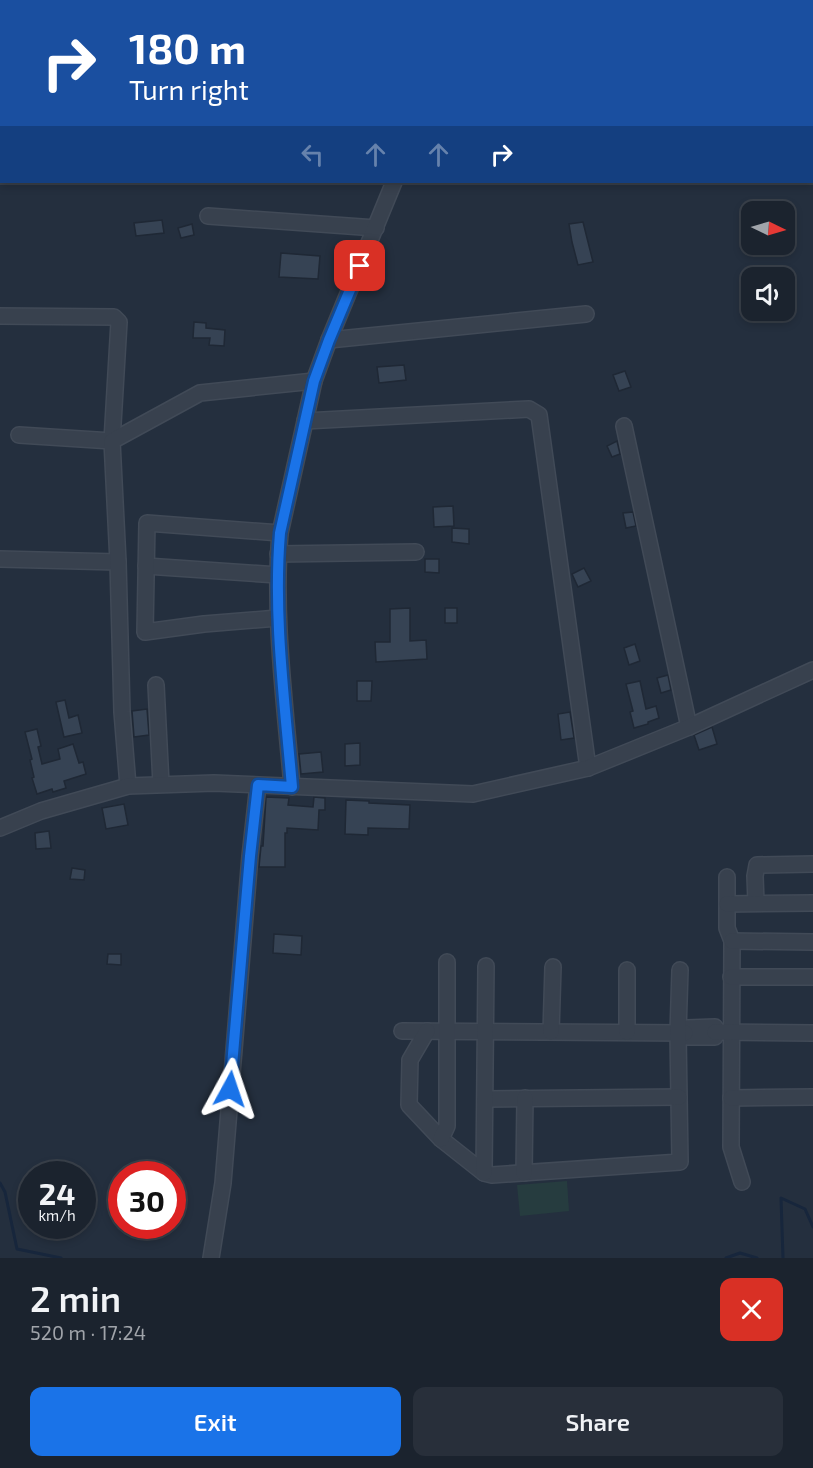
<!DOCTYPE html>
<html lang="en">
<head>
<meta charset="utf-8">
<style>
  body { margin:0; font-family:"Exo 2",sans-serif; background:#282f3a; color:#f1f3f6; height:100vh; display:flex; flex-direction:column; font-size:22px; white-space:nowrap }
  * { box-sizing:border-box; margin:0 }
  p { font-size:20px; color:#a0a4aa }
  .icon { flex:none; width:33px; height:33px; fill:none; stroke:currentColor; stroke-width:2; stroke-linecap:round; stroke-linejoin:round }
  .map { position:relative; height:1258px; overflow:hidden }
  .details { display:flex; flex-direction:column; background:#1b232e; flex:1 }
  .details>* { flex:none }
  .guide { position:absolute; left:0px; top:0px; width:813px; height:183px; box-shadow:0 3px 9px #0003,0 0 0 2px #39404a; background:#1a4fa0; color:#fff; overflow:hidden }
  .needle { width:39px; rotate:95deg }
  .buttons { position:absolute; left:741px; top:201px; display:grid; gap:12px }
  .buttons a { display:grid; place-items:center; width:54px; height:54px; border-radius:12px; background:#1b232e; box-shadow:0 3px 9px #0003,0 0 0 2px #39404a; font-size:30px }
  .speed { position:absolute; left:18px; top:1161px; display:flex; gap:12px; font-size:30px; font-weight:700; text-align:center }
  .speed>* { display:grid; place-content:center; width:78px; height:78px; border-radius:50%; background:#1b232e; box-shadow:0 3px 9px #0003,0 0 0 2px #39404a; line-height:1 }
  .speed small { font-size:15px; font-weight:400 }
  .speed .limit { border:9px solid #d22; background:#fff; color:#111 }
  .pin { position:absolute; display:grid; place-items:center; width:51px; height:51px; color:#fff; margin:-26px; border-radius:12px; box-shadow:0 3px 9px #0006 }
  .me { position:absolute; width:66px; margin:-33px; rotate:5deg; stroke-linejoin:round; filter:drop-shadow(0 0 4px #0008) }
  .turn { display:flex; align-items:center; gap:21px; height:126px; padding:0 30px; font-size:27px }
  .turn .icon { width:78px; height:78px; stroke-width:2.5 }
  .turn b { display:block; font-size:42px; line-height:51px }
  .lanes { display:flex; align-items:center; height:57px; padding:0 30px; background:#0003; justify-content:center; gap:30px; direction:ltr }
  .lanes .off { opacity:.35 }
  .round { display:grid; place-items:center; flex:none; width:63px; height:63px; border-radius:12px; background:#282f3a }
  .head { display:flex; align-items:center; justify-content:space-between; height:102px; padding:0 30px }
  h1 { font-size:36px; font-weight:600; line-height:45px }
  .button { display:flex; gap:12px; margin-top:auto; padding:12px 30px }
  .button a { flex:1; height:69px; border-radius:12px; background:#1a73e8; color:#fff; font-size:24px; font-weight:600; line-height:69px; text-align:center }
  .button a+a { background:#282f3a; color:#f1f3f6 }
  .map>svg:first-child { display:block }
  .green { fill:#263c3f }
  .lines { fill:none; stroke-linecap:round; stroke-linejoin:round }
  .stream { stroke:#17263c; stroke-width:3 }
  .building { fill:#364354; stroke:#1f2835; stroke-width:1.5 }
  .minor-casing { stroke:#414a57; stroke-width:18 }
  .minor { stroke:#38414e; stroke-width:15 }
  .route-casing { stroke:#114b97; stroke-width:15 }
  .route { stroke:#1a73e8; stroke-width:10 }
</style>
</head>
<body>
<div class="map">
<svg width="813" height="1258" viewBox="0 0 813 1258">
  <rect width="100%" height="100%" fill="#242f3e"/>
  <!-- green -->
  <polygon class="green" points="567,1181 569,1211 520,1216 517,1185"/>
  <g class="lines">
    <!-- stream -->
    <g class="stream">
      <polyline points="0,1183 5,1192 17,1249 61,1258"/>
      <polyline points="726,1258 740,1253 757,1258"/>
      <polyline points="783,1258 781,1198 805,1209 813,1227"/>
    </g>
  </g>
  <!-- building -->
  <g class="building">
    <polygon points="162,220 164,233 136,236 134,223"/>
    <polygon points="583,222 593,262 578,265 572,242 569,224"/>
    <polygon points="192,224 194,235 181,238 178,228"/>
    <polygon points="347,249 356,249 352,260 346,259"/>
    <polygon points="281,253 320,256 318,279 279,277"/>
    <polygon points="194,322 206,323 206,328 225,330 224,346 209,345 210,338 193,338"/>
    <polygon points="404,365 406,380 379,383 377,367"/>
    <polygon points="625,371 631,387 619,391 613,375"/>
    <polygon points="617,441 620,454 612,457 607,446"/>
    <polygon points="453,506 454,526 434,527 433,507"/>
    <polygon points="633,512 636,526 626,528 623,513"/>
    <polygon points="452,528 469,529 469,544 452,542"/>
    <polygon points="425,559 439,559 439,573 425,572"/>
    <polygon points="584,568 591,581 578,587 572,574"/>
    <polygon points="410,608 410,641 426,640 427,659 376,662 375,642 390,642 390,609"/>
    <rect x="445" y="608" width="12" height="15"/>
    <polygon points="635,644 640,661 629,665 624,648"/>
    <polygon points="668,675 671,690 661,693 657,678"/>
    <polygon points="357,681 372,681 371,701 357,701"/>
    <polygon points="640,681 646,709 656,706 659,718 648,722 648,724 634,728 630,712 633,711 626,684"/>
    <polygon points="65,700 69,718 78,715 82,733 64,737 56,702"/>
    <polygon points="147,709 149,735 134,737 132,711"/>
    <polygon points="570,712 574,738 561,740 558,714"/>
    <polygon points="712,727 717,744 699,750 694,735"/>
    <polygon points="37,729 41,746 38,747 42,764 60,759 58,749 73,744 79,763 83,762 86,774 64,781 66,788 53,792 52,789 37,794 32,778 34,777 30,760 32,759 25,732"/>
    <polygon points="360,743 360,765 345,766 345,744"/>
    <polygon points="321,752 323,772 301,774 299,754"/>
    <polygon points="266,797 289,798 288,805 313,807 314,797 325,798 325,810 319,810 318,830 287,828 287,833 285,833 285,867 259,867 261,846 263,846"/>
    <polygon points="346,800 369,801 369,803 410,805 409,829 368,828 368,835 345,834"/>
    <polygon points="124,804 128,825 106,829 102,808"/>
    <polygon points="49,831 51,848 36,849 35,833"/>
    <polygon points="72,868 85,870 84,880 70,879"/>
    <polygon points="274,934 302,936 301,955 273,953"/>
    <polygon points="108,954 121,954 121,965 107,964"/>
  </g>
  <g class="lines">
    <!-- minor casing -->
    <g class="minor-casing">
      <g id="minor">
        <polyline points="449,2 449,0"/>
        <polyline points="208,216 376,228"/>
        <polyline points="0,316 114,317 119,322 112,441 19,435"/>
        <polyline points="329,340 586,314"/>
        <polyline points="305,421 529,409 539,415 588,768"/>
        <polyline points="624,426 689,727"/>
        <polyline points="278,554 416,552"/>
        <polyline points="0,559 118,562"/>
        <polyline points="146,566 278,575"/>
        <polyline points="278,618 204,624 145,632 147,523 280,533"/>
        <polyline points="156,685 161,784"/>
        <polyline points="128,786 122,712 118,562 112,441 200,393 314,381"/>
        <path d="M 292,787 C 285,703 273,617 280,533 L 314,381 L 329,340 L 394,182"/>
        <polyline points="0,828 41,811 128,786 214,783 473,794 588,768 689,727 813,670"/>
        <polyline points="727,877 727,928 732,941 731,1147 742,1182"/>
        <polyline points="756,903 755,876 757,865 813,864"/>
        <polyline points="727,904 813,903"/>
        <polyline points="732,941 813,942"/>
        <polyline points="731,977 813,977"/>
        <polygon points="715,1027 715,1037 687,1037 685,1033 687,1028"/>
        <polyline points="402,1031 685,1033"/>
        <polyline points="427,1031 410,1060 409,1105 441,1139 484,1173 492,1175 680,1162 678,1033 680,970"/>
        <polyline points="551,1032 553,967"/>
        <polyline points="627,1032 627,970"/>
        <polyline points="715,1032 813,1033"/>
        <polyline points="731,1098 813,1097"/>
        <polyline points="485,1099 679,1097"/>
        <polyline points="441,1139 447,1126 447,962"/>
        <polyline points="484,1173 486,966"/>
        <polyline points="524,1173 525,1098"/>
        <polyline points="211,1258 223,1183 250,856 258,785"/>
      </g>
    </g>
    <!-- minor -->
    <use href="#minor" class="minor"/>
  </g>
  <g class="lines">
    <!-- route casing -->
    <g class="route-casing">
      <path id="route" d="M 230,1089 L 250,856 L 258,785 L 292,787 C 285,703 273,617 280,533 L 314,381 L 329,340 L 360,266"/>
    </g>
    <!-- route -->
    <use href="#route" class="route"/>
  </g>
</svg>
<div class="buttons">
<a><svg class="needle" viewBox="-14 -14 28 28"><path d="M0-13l5 13h-10z" fill="#e53935"/><path d="M0 13l5-13h-10z" fill="#a0a4aa"/></svg></a>
<a><svg class="icon" aria-label="sound" viewBox="0 0 24 24"><path d="M4 9h4l5-4v14l-5-4H4zM17 9q2 3 0 6"/></svg></a>
</div>
<div class="speed"><div>24<small>km/h</small></div><div class="limit">30</div></div>
<div class="pin" style="left:360px;top:266px;background:#d93025"><svg class="icon" aria-label="arrive" viewBox="0 0 24 24"><path d="M6 21V4h12l-3 4 3 4H6"/></svg></div>
<svg class="me" style="left:230px;top:1089px" viewBox="-20 -20 40 40"><path d="M0-17L14 15 0 8-14 15z" fill="#1a73e8" stroke="#fff" stroke-width="4"/></svg>
<div class="guide">
<div class="turn"><svg class="icon" aria-label="right" viewBox="0 0 24 24"><path d="M7 20v-9h11M14 6l5 5-5 5"/></svg><div><b>180 m</b>Turn right</div></div>
<div class="lanes"><svg class="icon off" aria-label="left" viewBox="0 0 24 24"><path d="M17 20v-9H6M10 6l-5 5 5 5"/></svg><svg class="icon off" aria-label="ahead" viewBox="0 0 24 24"><path d="M12 20V5M6 11l6-6 6 6"/></svg><svg class="icon off" aria-label="ahead" viewBox="0 0 24 24"><path d="M12 20V5M6 11l6-6 6 6"/></svg><svg class="icon" aria-label="right" viewBox="0 0 24 24"><path d="M7 20v-9h11M14 6l5 5-5 5"/></svg></div>
</div>
</div>
<section class="details">
<div class="head"><div><h1>2 min</h1><p>520 m · 17:24</p></div><a class="round" style="background:#d93025;color:#fff"><svg class="icon" aria-label="close" viewBox="0 0 24 24"><path d="M6 6l12 12M18 6L6 18"/></svg></a></div>
<div class="button"><a>Exit</a><a>Share</a></div>
</section>
</body>
</html>
